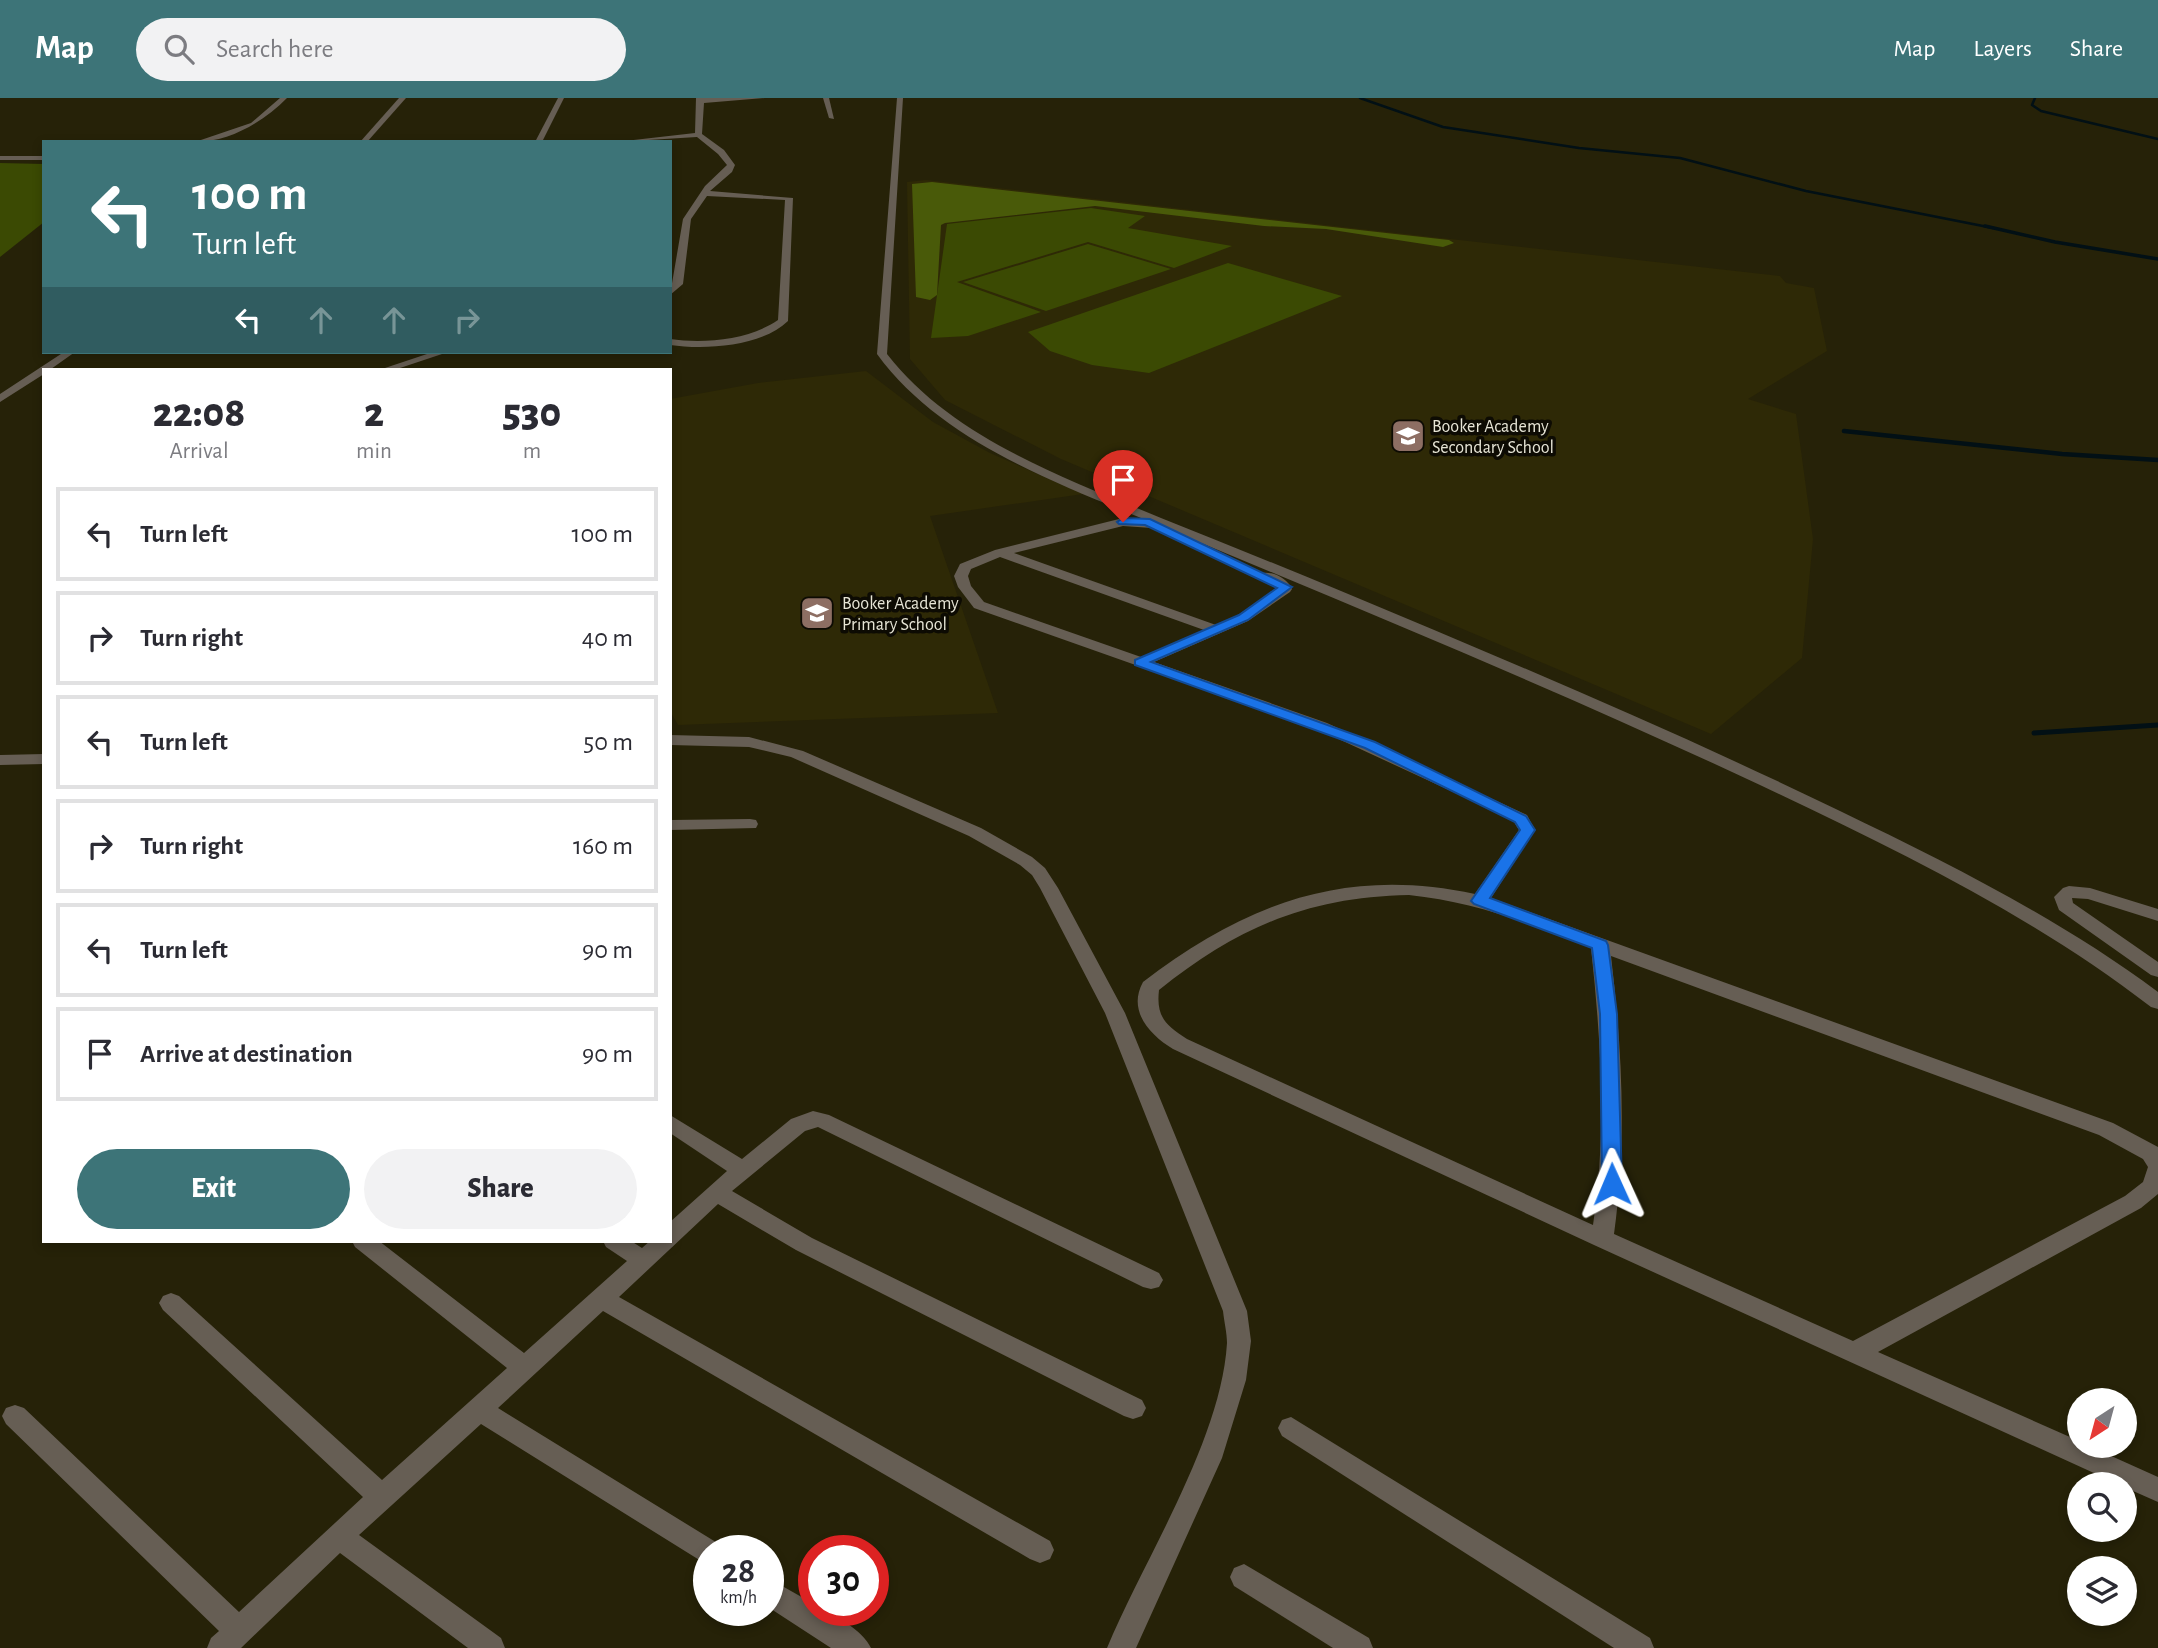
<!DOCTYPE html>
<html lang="en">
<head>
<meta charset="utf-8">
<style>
  body { margin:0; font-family:"Alegreya Sans",sans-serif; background:#f2f2f3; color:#2b2b33; height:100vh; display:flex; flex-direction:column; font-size:26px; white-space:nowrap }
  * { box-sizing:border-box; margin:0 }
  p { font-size:23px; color:#7c7c81 }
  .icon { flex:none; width:38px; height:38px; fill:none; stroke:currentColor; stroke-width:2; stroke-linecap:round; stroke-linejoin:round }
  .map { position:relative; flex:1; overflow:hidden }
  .side { position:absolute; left:42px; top:270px; width:630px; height:875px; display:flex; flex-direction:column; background:#fff; border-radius:0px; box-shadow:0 4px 10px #0003 }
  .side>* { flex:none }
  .top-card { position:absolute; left:42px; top:42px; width:630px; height:214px; border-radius:0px; box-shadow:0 4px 10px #0003; background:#3d7478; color:#fff; overflow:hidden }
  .needle { width:46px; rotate:216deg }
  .fabs { position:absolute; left:2067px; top:1290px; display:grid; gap:14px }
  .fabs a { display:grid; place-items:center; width:70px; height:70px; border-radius:50%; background:#fff; box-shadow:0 4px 10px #0003; font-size:35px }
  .speed { position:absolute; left:693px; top:1437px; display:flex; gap:14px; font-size:35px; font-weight:700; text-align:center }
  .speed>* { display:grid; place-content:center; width:91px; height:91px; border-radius:50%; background:#fff; box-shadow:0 4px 10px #0003; line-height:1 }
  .speed small { font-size:18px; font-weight:400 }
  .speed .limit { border:10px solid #d22; background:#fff; color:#111 }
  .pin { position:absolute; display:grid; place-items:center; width:60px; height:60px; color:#fff; margin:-72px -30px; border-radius:50% 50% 50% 0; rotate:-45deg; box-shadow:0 0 7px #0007 }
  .pin .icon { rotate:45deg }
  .me { position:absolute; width:77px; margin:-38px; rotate:359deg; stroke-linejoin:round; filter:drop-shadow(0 0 5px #0008) }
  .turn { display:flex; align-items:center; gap:24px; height:147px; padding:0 35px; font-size:32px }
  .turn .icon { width:91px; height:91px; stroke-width:2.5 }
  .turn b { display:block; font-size:49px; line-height:60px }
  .lanes { display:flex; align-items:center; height:66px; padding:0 35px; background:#0003; justify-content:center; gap:35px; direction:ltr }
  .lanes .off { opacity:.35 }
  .eta { display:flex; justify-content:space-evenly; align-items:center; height:119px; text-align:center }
  .eta b { font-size:42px; font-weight:800; line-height:49px }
  .cta { display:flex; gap:14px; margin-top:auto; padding:14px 35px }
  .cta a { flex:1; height:80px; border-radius:42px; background:#3d7478; color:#fff; font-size:28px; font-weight:800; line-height:80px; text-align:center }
  .cta a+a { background:#f2f2f3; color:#2b2b33 }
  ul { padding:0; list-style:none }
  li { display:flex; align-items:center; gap:21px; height:94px; margin:0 14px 10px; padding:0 21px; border:4px solid #e1e1e2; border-radius:0px }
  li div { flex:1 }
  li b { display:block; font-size:26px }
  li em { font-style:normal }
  header { display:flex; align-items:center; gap:42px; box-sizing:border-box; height:98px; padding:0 35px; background:#3d7478; color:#fff }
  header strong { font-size:33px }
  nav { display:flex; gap:38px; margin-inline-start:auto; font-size:24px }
  .search { width:490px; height:63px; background:#f2f2f3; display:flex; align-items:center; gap:18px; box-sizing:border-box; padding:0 24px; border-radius:38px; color:#7c7c81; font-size:26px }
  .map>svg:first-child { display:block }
  .built { fill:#2e2906 }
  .green { fill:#3b4a03 }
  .forest { fill:#495a09 }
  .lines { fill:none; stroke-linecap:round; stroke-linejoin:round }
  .stream-far3 { stroke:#021015; stroke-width:2.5 }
  .stream-far2 { stroke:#021015; stroke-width:3.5 }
  .stream-far1 { stroke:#021015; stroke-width:4.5 }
  .stream { stroke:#021015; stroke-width:5 }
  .minor { fill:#665e54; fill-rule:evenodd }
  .route { fill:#1a73e8; stroke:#114b97; stroke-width:2 }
  .labels { text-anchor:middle; stroke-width:7; stroke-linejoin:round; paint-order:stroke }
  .far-poi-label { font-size:18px; fill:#e7e5d6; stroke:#0d0b03; text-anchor:start }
</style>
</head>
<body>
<header>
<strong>Map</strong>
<div class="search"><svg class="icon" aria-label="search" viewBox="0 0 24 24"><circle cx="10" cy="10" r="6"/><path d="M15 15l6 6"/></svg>Search here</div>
<nav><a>Map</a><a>Layers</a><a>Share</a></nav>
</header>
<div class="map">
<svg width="2158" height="1550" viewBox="0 0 2158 1550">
  <rect width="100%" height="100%" fill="#262208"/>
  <!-- built -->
  <g class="built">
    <polygon points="926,82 1780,178 1786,185 1814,190 1827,253 1748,301 1796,316 1813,441 1802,560 1711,636 1061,361 945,302 910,261 907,84"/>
    <polygon points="866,273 933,324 990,355 1083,396 930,418 998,615 678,627 670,613 670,301 758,285"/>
  </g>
  <!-- green -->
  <g class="green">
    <polygon points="0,65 44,66 44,124 0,159"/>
    <polygon points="1091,110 1145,118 1128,130 1232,148 1174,170 1088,144 957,184 1041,214 968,238 931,240 947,126"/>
    <polygon points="1088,146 1171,171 1046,213 963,184"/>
    <polygon points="1228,165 1342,198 1149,275 1092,267 1050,253 1028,234"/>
  </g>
  <!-- forest -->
  <polygon class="forest" points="932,84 1449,142 1454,145 1443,149 1326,131 1264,128 1095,108 945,125 941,127 937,197 930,202 916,199 912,86"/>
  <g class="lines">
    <!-- stream-far3 -->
    <g class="stream-far3">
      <polyline points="1360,0 1443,29 1579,50 1680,60 1806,93 1993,130"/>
      <polyline points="2035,0 2032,7 2041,13 2158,41"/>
    </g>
    <!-- stream-far2 -->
    <polyline class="stream-far2" points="1985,128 2055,144 2158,161"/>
    <!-- stream-far1 -->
    <polyline class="stream-far1" points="1844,333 2062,356 2158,362"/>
    <!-- stream -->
    <polyline class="stream" points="2034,635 2158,627"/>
    <!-- minor -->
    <g class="minor">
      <path d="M 280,0 L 287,0 C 263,24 230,44 195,44 L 251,25 Z"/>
      <polygon points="399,0 406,0 367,44 360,44"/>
      <polygon points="558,0 564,0 542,44 535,44"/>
      <path d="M 696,0 L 765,0 L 704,5 L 702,36 L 724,52 L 735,67 L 732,74 L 710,93 L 793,100 L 788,223 C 761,249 705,252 670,247 L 670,241 C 704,246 749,242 778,222 L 785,102 L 707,98 L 691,121 L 683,186 L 670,197 L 683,121 L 705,88 L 727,67 L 718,56 L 697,39 L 616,44 L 695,35 Z"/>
      <polygon points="823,0 829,0 834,21 829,20"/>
      <path d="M 897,0 L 903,0 L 887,256 C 952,340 1065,380 1161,420 C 1221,444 1281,468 1341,493 C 1509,563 1677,634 1840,713 C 1950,766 2060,821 2158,894 L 2158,911 L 2151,909 C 2032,817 1895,751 1760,687 C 1562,594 1360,511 1158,427 L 1152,430 L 1123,428 L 1014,455 L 1216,527 L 1238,517 L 1278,490 L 1262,481 L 1262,475 C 1273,473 1288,481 1292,491 L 1290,494 L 1248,523 L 1154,564 L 1327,625 L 1527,717 L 1535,732 L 1491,800 L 2113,1025 L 2158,1049 L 2158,1096 L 2141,1110 L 1878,1254 L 2079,1343 L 2079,1348 L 2089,1348 L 2158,1379 L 2158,1404 L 2124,1389 L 2124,1386 L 2118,1386 L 1594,1147 L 1173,951 C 1150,937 1127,913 1143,884 C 1246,805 1346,768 1475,796 L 1519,732 L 1514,724 L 1503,717 L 1317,631 L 974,510 L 958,489 L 954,478 L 960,466 L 995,452 L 1123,420 L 1141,420 C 1048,382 938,340 877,256 ZM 1000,459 L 1204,532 L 1141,559 L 984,504 L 971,488 L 968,478 L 971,471 ZM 1409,797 C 1474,804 1531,825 1591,850 C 1601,942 1607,1035 1593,1127 L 1187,941 C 1165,927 1156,918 1159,892 C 1238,829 1308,799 1409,797 ZM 1611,858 L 2099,1037 L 2143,1061 L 2148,1069 L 2143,1084 L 2125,1098 L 1853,1243 L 1614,1136 C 1627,1043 1622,951 1611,858 Z"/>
      <rect x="0" y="58" width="44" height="4"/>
      <polygon points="64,254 75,254 51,271 44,271 44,276 0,304 0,296"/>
      <polygon points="433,254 448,254 397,271 382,271"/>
      <path d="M 670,637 L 749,639 L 803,653 L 981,730 L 1032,759 L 1045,770 L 1058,790 L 1125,915 L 1247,1213 L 1251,1243 L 1246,1282 L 1222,1360 L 1136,1550 L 1107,1550 C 1145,1459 1221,1343 1227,1245 C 1227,1235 1224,1223 1223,1213 L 1105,915 L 1040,790 L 1032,777 L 1020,767 L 969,738 L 791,659 L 749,649 L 670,647 Z"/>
      <polygon points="44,656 44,666 0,667 0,657"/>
      <polygon points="750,721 756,722 758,726 756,730 670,732 670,722"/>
      <polygon points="2069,788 2090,790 2158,811 2158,823 2088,801 2072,800 2073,805 2158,864 2158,879 2151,877 2059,812 2054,799 2063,790"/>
      <polygon points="813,1013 829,1017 1159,1175 1163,1182 1159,1189 1151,1191 1143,1189 818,1029 805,1033 732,1093 812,1140 1142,1302 1146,1310 1142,1318 1133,1321 1124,1318 796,1152 718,1106 619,1199 1050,1443 1054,1452 1050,1461 1040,1465 1030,1461 603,1213 498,1310 719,1446 721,1452 709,1452 709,1468 481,1326 359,1437 501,1540 505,1550 468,1550 340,1455 241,1550 207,1550 211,1540 219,1533 6,1326 2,1318 6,1310 15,1307 24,1310 239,1514 363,1399 163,1212 159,1205 163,1198 171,1195 179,1198 382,1382 507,1270 355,1149 352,1143 379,1143 524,1255 627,1163 606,1149 603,1143 631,1143 642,1150 650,1143 670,1143 670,1124 727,1073 670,1035 670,1017 742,1061 791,1021"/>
      <polygon points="1291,1319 1650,1540 1654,1550 1614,1550 1282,1338 1278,1330 1282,1322"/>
      <polygon points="1244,1466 1369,1540 1373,1550 1333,1550 1234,1488 1230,1479 1234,1470"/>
      <path d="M 768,1480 L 814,1506 L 814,1512 C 832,1512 864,1534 871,1550 L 831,1550 L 768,1509 Z"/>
    </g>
  </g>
  <!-- route -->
  <polygon class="route" points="1123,420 1150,421 1292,489 1248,522 1151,564 1375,644 1526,718 1535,732 1490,800 1606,843 1608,847 1617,916 1622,1086 1619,1092 1605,1092 1602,1086 1600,916 1592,850 1474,806 1471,803 1520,732 1515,724 1365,650 1135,567 1135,562 1239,517 1277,490 1145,427 1119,426 1117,424"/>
  <!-- icons -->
  <defs>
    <g id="school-square" transform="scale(1.75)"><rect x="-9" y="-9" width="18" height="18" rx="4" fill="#8d6e63" stroke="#0d0b03"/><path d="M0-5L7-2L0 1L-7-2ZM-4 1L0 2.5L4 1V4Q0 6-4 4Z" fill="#fff"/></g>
  </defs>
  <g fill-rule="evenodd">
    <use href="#school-square" x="1408" y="338"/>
    <use href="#school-square" x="817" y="515"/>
  </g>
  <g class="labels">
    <!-- far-poi labels -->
    <g class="far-poi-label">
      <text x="1432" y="334">Booker Academy<tspan x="1432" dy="21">Secondary School</tspan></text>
      <text x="842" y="511">Booker Academy<tspan x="842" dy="21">Primary School</tspan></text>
    </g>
  </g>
</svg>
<div class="fabs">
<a><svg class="needle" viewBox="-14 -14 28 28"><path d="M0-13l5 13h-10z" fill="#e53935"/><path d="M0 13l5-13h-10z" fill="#7c7c81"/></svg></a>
<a><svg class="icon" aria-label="search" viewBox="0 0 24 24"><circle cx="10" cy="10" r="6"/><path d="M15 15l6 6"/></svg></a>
<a><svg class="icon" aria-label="layers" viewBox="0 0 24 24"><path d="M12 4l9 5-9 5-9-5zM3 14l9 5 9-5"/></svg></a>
</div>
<div class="speed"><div>28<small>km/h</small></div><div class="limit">30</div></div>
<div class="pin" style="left:1123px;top:424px;background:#d93025"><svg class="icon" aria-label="arrive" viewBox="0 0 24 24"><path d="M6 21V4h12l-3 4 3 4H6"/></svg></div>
<svg class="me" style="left:1612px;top:1086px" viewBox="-20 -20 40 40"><path d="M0-17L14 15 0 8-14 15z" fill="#1a73e8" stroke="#fff" stroke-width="4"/></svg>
<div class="top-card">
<div class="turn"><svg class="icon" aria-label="left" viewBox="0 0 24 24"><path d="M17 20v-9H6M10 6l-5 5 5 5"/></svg><div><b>100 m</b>Turn left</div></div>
<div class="lanes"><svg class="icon" aria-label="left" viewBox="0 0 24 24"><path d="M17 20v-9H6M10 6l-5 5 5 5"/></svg><svg class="icon off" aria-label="ahead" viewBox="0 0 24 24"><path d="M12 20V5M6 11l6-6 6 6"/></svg><svg class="icon off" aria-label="ahead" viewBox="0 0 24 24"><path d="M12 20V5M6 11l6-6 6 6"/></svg><svg class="icon off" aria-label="right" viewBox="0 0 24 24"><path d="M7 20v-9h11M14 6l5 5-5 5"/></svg></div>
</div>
<section class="side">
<div class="eta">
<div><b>22:08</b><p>Arrival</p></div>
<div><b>2</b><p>min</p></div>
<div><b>530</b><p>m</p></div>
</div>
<ul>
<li><svg class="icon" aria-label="left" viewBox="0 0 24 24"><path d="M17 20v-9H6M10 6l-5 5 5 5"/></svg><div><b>Turn left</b></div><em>100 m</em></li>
<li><svg class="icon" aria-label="right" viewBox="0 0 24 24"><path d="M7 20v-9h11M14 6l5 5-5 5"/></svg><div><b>Turn right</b></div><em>40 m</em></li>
<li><svg class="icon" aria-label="left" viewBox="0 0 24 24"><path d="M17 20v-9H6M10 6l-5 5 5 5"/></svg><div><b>Turn left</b></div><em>50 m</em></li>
<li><svg class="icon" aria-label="right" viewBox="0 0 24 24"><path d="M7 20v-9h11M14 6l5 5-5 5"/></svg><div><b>Turn right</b></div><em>160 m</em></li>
<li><svg class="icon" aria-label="left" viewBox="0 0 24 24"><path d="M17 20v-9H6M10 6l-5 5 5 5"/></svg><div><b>Turn left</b></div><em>90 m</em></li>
<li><svg class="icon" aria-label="arrive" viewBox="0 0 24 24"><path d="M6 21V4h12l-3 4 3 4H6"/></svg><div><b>Arrive at destination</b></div><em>90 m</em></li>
</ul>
<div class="cta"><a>Exit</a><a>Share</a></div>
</section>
</div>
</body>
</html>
